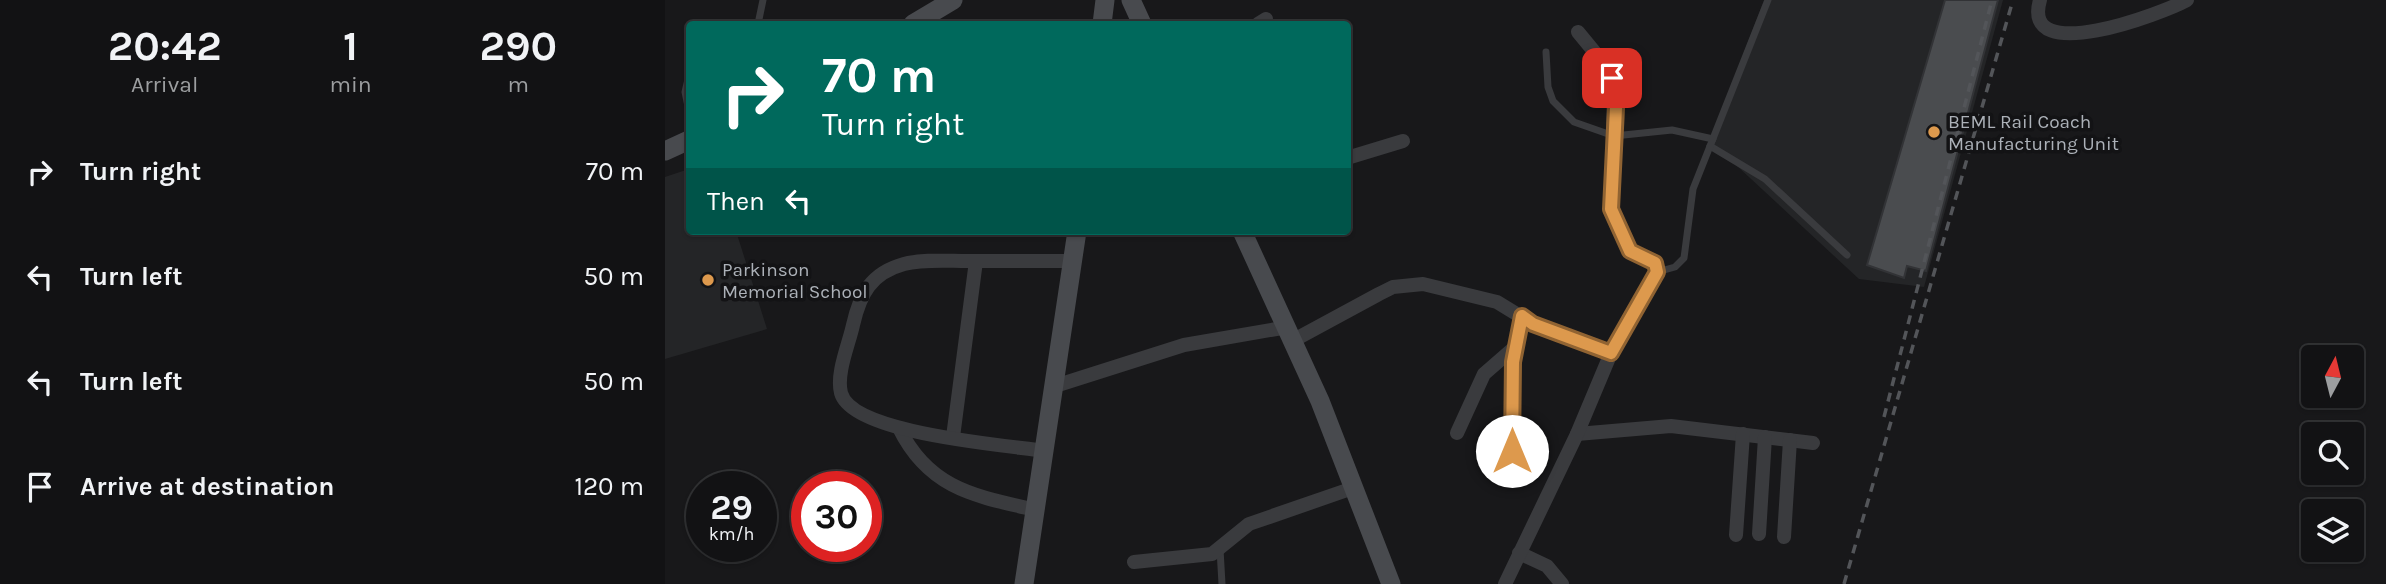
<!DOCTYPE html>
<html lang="en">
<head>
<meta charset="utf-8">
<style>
  body { margin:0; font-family:Karla,sans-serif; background:#1b1b1d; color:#f1f3f6; height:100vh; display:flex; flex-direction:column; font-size:26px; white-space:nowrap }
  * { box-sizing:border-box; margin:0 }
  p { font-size:23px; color:#9c9ea0 }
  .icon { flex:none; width:38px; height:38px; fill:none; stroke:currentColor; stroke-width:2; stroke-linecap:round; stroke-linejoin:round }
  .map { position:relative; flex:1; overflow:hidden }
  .panel { display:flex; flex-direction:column; background:#121214; width:665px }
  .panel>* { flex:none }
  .banner { position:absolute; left:21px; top:21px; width:665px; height:214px; border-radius:7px; box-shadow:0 2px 5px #0004,0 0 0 2px #313234; background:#00695c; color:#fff; overflow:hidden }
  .needle { width:46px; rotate:7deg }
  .controls { position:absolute; left:1636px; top:345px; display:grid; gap:14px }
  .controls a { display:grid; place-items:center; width:63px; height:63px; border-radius:7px; background:#121214; box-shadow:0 2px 5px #0004,0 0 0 2px #313234; font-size:35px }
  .speed { position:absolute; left:21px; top:471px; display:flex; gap:14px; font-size:35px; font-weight:700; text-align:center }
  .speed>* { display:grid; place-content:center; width:91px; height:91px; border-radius:50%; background:#121214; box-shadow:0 2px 5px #0004,0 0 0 2px #313234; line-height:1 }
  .speed small { font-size:18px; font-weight:400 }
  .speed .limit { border:10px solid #d22; background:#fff; color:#111 }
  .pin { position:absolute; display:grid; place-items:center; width:60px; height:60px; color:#fff; margin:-30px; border-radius:14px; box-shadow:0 4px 10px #0006 }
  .me { position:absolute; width:77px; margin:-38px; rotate:0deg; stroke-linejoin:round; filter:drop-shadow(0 0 5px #0008) }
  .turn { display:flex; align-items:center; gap:24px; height:147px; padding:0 21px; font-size:32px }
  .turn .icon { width:91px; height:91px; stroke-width:2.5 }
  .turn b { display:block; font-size:49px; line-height:60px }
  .then { display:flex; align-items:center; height:66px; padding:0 21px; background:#0003; gap:14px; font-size:26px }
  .eta { display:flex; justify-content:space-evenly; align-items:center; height:119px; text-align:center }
  .eta b { font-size:42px; font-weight:700; line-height:49px }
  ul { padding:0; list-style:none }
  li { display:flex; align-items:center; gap:21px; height:105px; padding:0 21px }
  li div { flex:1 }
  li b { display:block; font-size:26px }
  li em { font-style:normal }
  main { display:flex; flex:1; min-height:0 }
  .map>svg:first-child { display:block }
  .built { fill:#242527 }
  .building { fill:#4a4c4f; stroke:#323336; stroke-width:2 }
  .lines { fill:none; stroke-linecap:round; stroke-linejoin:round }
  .lane { stroke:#3a3b3e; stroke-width:7 }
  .street { stroke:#3a3b3e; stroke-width:14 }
  .secondary { stroke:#484a4e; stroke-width:19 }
  .rail { stroke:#535559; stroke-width:3.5; stroke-dasharray:9 7; stroke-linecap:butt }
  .route-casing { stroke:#906332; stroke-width:18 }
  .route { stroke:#dd994d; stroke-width:12 }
  .poi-dot { fill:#dd994d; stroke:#131315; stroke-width:2.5 }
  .labels { text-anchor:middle; stroke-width:7; stroke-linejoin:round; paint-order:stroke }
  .poi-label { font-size:19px; fill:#acb1b8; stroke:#131315; text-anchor:start }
</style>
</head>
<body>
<main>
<section class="panel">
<div class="eta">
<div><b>20:42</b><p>Arrival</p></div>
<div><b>1</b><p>min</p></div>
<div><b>290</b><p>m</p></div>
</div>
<ul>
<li><svg class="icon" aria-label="right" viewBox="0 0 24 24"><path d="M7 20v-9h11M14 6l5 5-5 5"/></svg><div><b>Turn right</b></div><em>70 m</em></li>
<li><svg class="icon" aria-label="left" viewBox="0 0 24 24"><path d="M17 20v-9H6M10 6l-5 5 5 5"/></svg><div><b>Turn left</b></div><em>50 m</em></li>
<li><svg class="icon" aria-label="left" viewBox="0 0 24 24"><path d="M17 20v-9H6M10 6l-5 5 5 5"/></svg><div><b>Turn left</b></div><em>50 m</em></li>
<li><svg class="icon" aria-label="arrive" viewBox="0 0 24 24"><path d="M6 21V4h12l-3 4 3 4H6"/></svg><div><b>Arrive at destination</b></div><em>120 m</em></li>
</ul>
</section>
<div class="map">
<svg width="1721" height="584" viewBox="0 0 1721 584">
  <rect width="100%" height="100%" fill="#18181a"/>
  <!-- built -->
  <g class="built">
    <polygon points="1099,0 1338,0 1259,287 1194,279 1045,141"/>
    <polygon points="24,169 24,231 71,231 102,329 0,359 0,177"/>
  </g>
  <!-- building -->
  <polygon class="building" points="1280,0 1333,0 1261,271 1242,266 1239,278 1202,265"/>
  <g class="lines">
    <!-- lane -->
    <g class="lane">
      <polyline points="93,24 98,0"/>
      <polyline points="881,52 883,87 888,101 909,122 949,136 1007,130 1048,139"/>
      <polyline points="24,75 20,92 24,111"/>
      <polyline points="1045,146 1100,179 1182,255"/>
      <polyline points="992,272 1010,267 1019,258 1028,189 1103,0"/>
      <polyline points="555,549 557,584"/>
    </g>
    <!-- street -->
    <g class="street">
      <path d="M 1375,0 C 1355,68 1498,13 1522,0"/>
      <polyline points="593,24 601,19"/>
      <polyline points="682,158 738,141"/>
      <polyline points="629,340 714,294 728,287 758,284 832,302 868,324 946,353"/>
      <polyline points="390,386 519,345 623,327"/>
      <path d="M 234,428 C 264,489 310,496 371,510"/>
      <polyline points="792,433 819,374 850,347"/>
      <polyline points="912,434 1006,426 1148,443"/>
      <polyline points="288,437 311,261"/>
      <path d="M 380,451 C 341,445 187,434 176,393 C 171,373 184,344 188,325 C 195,294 206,273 239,264 C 258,259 282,261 302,261 C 338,261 373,261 408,261"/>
      <polyline points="847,451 848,362 857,316"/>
      <polyline points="1094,534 1100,437"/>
      <polyline points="1071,535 1078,434"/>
      <polyline points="1119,537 1125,440"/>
      <polyline points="854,553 882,566 897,584"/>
      <polyline points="469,562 547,554 584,524 688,488"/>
      <polyline points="840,584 912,434 946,353 992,272 990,263 965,251 946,209 949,91 941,66 913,32"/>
    </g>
    <!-- secondary -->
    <g class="secondary">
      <polyline points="466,0 477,24"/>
      <polyline points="248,24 288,0"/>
      <polyline points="437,24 440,0"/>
      <polyline points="0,151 24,140"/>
      <polyline points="577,231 655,401 726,584"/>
      <polyline points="359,584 412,231"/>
    </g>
    <!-- rail -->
    <g class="rail">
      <polyline points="1219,417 1327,0"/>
      <polyline points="1179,584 1348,0"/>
    </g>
  </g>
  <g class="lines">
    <!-- route casing -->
    <g class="route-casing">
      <polyline id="route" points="847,451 848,362 857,316 868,324 946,353 992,272 990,263 965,251 946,209 951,108 947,78"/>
    </g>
    <!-- route -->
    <use href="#route" class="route"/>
  </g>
  <!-- markers -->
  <g class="poi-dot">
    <circle cx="1269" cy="132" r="7"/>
    <circle cx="43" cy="280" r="7"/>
  </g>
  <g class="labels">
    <!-- poi labels -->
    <g class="poi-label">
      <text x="1283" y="128">BEML Rail Coach<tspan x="1283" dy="22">Manufacturing Unit</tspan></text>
      <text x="57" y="276">Parkinson<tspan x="57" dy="22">Memorial School</tspan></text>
    </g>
  </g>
</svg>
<div class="controls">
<a><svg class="needle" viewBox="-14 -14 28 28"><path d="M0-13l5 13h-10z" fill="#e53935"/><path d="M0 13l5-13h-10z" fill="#9c9ea0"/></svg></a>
<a><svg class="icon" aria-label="search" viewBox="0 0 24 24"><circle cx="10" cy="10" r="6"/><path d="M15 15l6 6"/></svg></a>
<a><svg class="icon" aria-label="layers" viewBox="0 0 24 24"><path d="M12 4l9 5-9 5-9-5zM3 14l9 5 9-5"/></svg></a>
</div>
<div class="speed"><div>29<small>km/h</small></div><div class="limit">30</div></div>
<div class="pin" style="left:947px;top:78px;background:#d93025"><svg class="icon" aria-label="arrive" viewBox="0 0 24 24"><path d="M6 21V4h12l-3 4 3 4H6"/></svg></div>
<svg class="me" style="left:847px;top:451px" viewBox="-20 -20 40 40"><circle r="19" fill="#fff"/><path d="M0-13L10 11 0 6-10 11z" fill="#dd994d"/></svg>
<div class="banner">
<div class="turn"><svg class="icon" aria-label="right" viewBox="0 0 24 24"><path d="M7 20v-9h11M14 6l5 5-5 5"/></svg><div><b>70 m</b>Turn right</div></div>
<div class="then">Then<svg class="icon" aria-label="left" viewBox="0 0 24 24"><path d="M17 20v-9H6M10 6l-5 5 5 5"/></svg></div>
</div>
</div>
</main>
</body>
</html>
